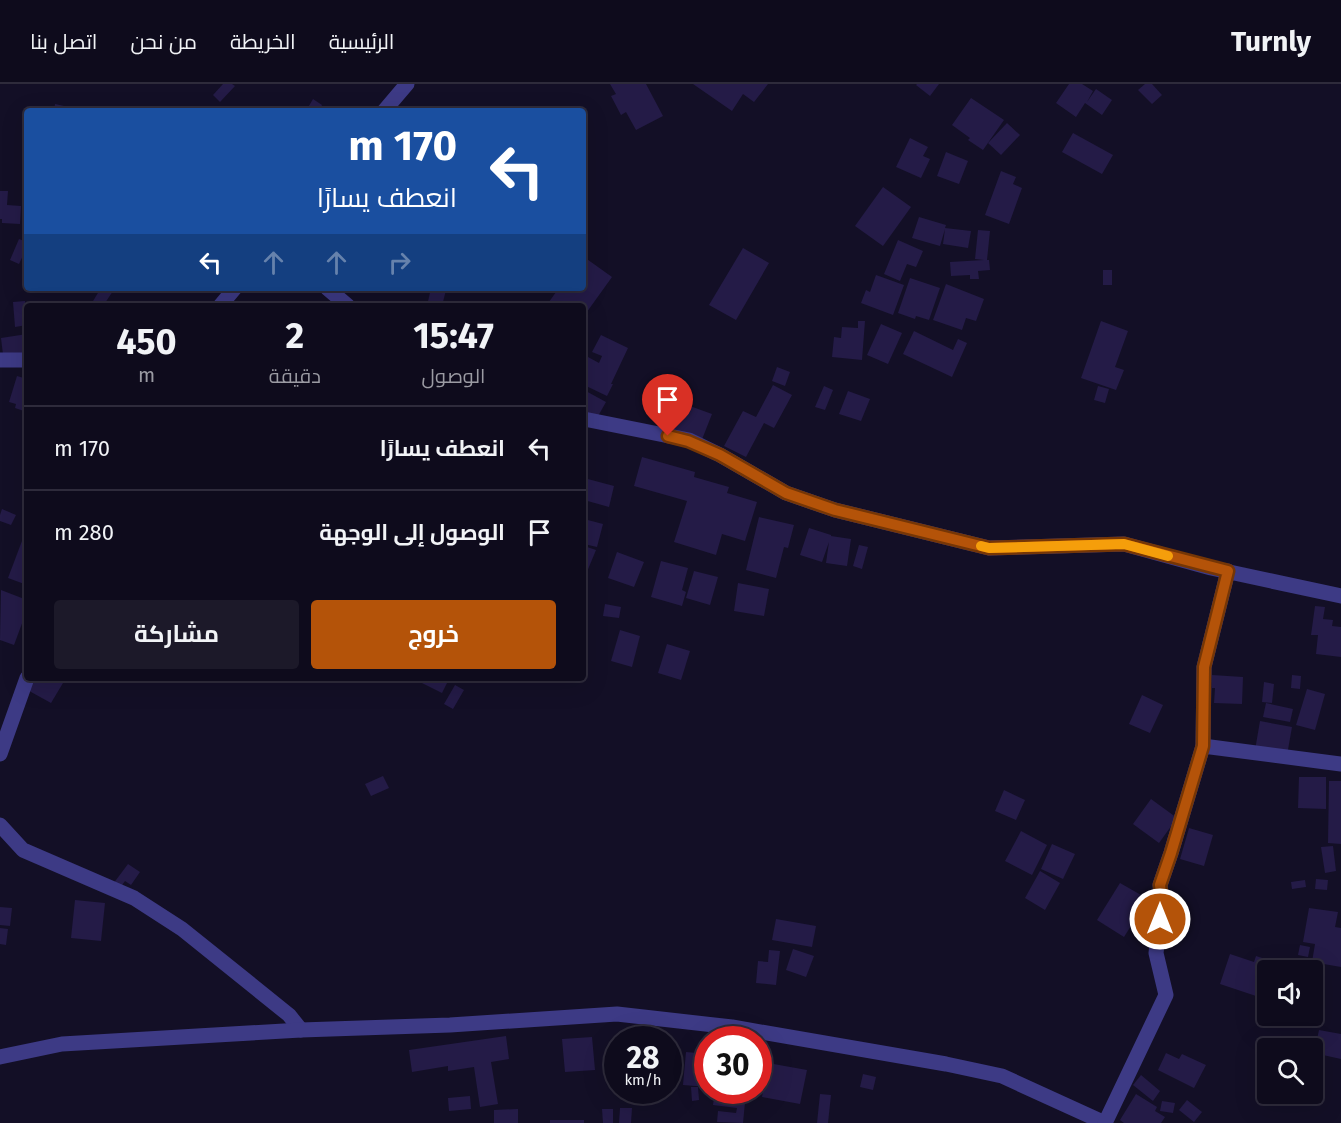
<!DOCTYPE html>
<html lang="ar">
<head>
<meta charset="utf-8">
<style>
  body { margin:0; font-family:"Fira Sans",Cairo,sans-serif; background:#1c1929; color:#f1f3f6; direction:rtl; height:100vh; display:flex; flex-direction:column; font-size:22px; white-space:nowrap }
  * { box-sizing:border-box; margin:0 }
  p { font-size:20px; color:#9b9ba3 }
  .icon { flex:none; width:33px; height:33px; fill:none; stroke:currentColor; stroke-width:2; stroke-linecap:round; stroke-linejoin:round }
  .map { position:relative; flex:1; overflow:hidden; direction:ltr }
  .panel { position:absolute; left:24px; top:219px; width:562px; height:378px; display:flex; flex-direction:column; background:#0e0b1c; border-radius:6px; box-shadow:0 6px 24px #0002,0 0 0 2px #2e2b3b; direction:rtl }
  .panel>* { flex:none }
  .banner { position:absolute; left:24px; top:24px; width:562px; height:183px; border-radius:6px; box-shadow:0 6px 24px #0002,0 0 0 2px #2e2b3b; direction:rtl; background:#1a4fa0; color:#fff; overflow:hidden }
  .fabs { position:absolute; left:1257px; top:876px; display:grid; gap:12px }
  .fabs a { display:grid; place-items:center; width:66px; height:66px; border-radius:6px; background:#0e0b1c; box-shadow:0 6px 24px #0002,0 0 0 2px #2e2b3b; font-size:30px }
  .speed { position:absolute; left:604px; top:942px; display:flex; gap:12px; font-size:30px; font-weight:700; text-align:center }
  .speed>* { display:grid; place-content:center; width:78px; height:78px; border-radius:50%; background:#0e0b1c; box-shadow:0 6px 24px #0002,0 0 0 2px #2e2b3b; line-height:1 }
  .speed small { font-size:15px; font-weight:400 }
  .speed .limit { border:9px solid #d22; background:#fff; color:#111 }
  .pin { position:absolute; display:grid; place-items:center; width:51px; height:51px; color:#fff; margin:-62px -26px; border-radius:50% 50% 50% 0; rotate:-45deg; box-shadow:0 0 6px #0007 }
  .pin .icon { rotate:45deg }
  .me { position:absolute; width:66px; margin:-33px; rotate:0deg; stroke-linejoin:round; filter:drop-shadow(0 0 4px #0008) }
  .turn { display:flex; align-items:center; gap:21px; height:126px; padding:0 30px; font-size:27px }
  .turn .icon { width:78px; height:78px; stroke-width:2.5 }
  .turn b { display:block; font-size:42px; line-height:51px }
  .lanes { display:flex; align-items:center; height:57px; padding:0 30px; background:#0003; justify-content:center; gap:30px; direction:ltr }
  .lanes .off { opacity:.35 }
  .eta { display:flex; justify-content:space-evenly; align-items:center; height:102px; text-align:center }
  .eta b { font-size:36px; font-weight:700; line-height:42px }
  .button { display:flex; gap:12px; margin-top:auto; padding:12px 30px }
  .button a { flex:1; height:69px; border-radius:6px; background:#b45309; color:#fff; font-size:24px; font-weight:700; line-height:69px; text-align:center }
  .button a+a { background:#1c1929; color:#f1f3f6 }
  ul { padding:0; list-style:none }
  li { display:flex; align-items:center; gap:18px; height:84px; padding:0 30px; border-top:2px solid #2e2b3b }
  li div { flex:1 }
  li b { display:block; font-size:22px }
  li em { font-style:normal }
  header { display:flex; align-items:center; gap:36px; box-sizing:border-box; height:84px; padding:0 30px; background:#0e0b1c; border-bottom:2px solid #2e2b3b }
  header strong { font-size:28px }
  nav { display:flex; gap:33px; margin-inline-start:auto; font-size:21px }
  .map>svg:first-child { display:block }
  .building { fill:#241b47 }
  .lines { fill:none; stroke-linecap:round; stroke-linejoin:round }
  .minor { stroke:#3d3a85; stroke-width:15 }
  .route-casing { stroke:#753606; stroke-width:15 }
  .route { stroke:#b45309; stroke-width:10 }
  .slow { stroke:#f59e0b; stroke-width:10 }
</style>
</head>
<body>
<header>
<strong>Turnly</strong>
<nav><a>الرئيسية</a><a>الخريطة</a><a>من نحن</a><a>اتصل بنا</a></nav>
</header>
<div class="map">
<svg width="1341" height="1039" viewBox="0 0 1341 1039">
  <rect width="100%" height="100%" fill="#130f26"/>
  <!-- building -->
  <g class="building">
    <polygon points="223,0 232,0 235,2 220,18 213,11"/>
    <polygon points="610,0 646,0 663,32 636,46 626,28 621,31 611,12 616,10"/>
    <polygon points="693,0 768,0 754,18 743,10 732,27"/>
    <polygon points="917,0 939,0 930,12 916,1"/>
    <polygon points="1069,0 1082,0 1093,7 1087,18 1096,5 1112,16 1102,31 1085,19 1076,33 1056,19"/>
    <polygon points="1145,0 1152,0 1162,11 1152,20 1138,6"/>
    <polygon points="971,14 1004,36 983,66 968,56 970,54 952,41"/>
    <polygon points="313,15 322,21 319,27 306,27"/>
    <polygon points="55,20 82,26 82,27 54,27"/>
    <polygon points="1007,39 1020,51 1001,71 988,59"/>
    <polygon points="1073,49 1113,71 1102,90 1062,68"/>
    <polygon points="910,54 928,63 923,72 930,75 921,94 896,83"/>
    <polygon points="946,68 968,77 959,100 937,92"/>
    <polygon points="1001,87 1016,93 1013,100 1022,104 1009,140 985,131"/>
    <polygon points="883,103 911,123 883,162 855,142"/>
    <polygon points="0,107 8,107 7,121 21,122 20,140 2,139 2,135 0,135"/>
    <polygon points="919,133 946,141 945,144 971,147 968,164 943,160 945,145 940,162 912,154"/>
    <polygon points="978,146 990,147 987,176 989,176 990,186 978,187 979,195 970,195 970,191 951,192 950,178 984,176 975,175"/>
    <polygon points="19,155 27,158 27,163 19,180 10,176"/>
    <polygon points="898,156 923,167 916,183 907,180 900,197 884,190"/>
    <polygon points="743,164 769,179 736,236 709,221"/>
    <polygon points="584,173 612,193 584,232 584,222 546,222 559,204 584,204"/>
    <rect x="1103" y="186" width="9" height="15"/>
    <polygon points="876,191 904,201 893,231 861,219 866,206 870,208"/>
    <polygon points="910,194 940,204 929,236 916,232 915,235 898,229"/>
    <polygon points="946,200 984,215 976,237 966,234 962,246 933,236"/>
    <polygon points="101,204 115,204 103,222 93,217"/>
    <polygon points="431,204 446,206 442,222 427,222"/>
    <polygon points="25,217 27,241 15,243 13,218"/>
    <polygon points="858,237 865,237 862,276 832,273 834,253 841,254 842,243 858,244"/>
    <polygon points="1101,237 1128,247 1115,283 1124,286 1116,306 1081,294"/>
    <polygon points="881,240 902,249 888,280 867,271"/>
    <polygon points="914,247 953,266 958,255 967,259 952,293 903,270"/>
    <polygon points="27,250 27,276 4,279 1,254"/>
    <polygon points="601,251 628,264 611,300 613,300 607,312 584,301 584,281 588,273 599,279 602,272 592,268"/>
    <polygon points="777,283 790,288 785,302 772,297"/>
    <polygon points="17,292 27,295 27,328 15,324 16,320 9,318"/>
    <polygon points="773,301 792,311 774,344 764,339 746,373 724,362 743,327 756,333"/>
    <polygon points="824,302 833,306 825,326 815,323"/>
    <polygon points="1098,302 1109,305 1105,319 1094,316"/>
    <polygon points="584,306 606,318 592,343 584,338"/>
    <polygon points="848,307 870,315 861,337 839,330"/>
    <polygon points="676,317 712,330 699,363 663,350"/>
    <polygon points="642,373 695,388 694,393 729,403 727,409 757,418 745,457 722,450 716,471 674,458 687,417 634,402"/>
    <polygon points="584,394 614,402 609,423 584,416"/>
    <polygon points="2,425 16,431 11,441 0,437 0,431"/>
    <polygon points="759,433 794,441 788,464 784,463 776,494 746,486"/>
    <polygon points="584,435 603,440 597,463 584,460"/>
    <polygon points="809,444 831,451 831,452 851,455 847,482 826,479 829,458 822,478 800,471"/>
    <polygon points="25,449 27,449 27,501 8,494"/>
    <polygon points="859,461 868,463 862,485 853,482"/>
    <polygon points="584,462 596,466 584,495"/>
    <polygon points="617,468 644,478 634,503 608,494"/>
    <polygon points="661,477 688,484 682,506 686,508 682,522 651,513"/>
    <polygon points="694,487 718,493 710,521 686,514"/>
    <polygon points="738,499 769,505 764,532 734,527"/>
    <polygon points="1,506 27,516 27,526 14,561 0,556"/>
    <polygon points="605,520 621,523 619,534 603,532"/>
    <polygon points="1315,522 1325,523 1323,535 1333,536 1332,542 1341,543 1341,573 1316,570 1318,551 1311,551"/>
    <polygon points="620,546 640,552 632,583 611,577"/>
    <polygon points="667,560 690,567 681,596 658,589"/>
    <polygon points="1212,591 1243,593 1242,620 1214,619 1215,604 1212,604"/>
    <polygon points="1292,591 1301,592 1300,605 1291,604"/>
    <polygon points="27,594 66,594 51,619 22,603"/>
    <polygon points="412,594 443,594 448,597 442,609"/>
    <polygon points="1264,598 1274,600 1272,619 1262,618"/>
    <polygon points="455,601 464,606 453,625 444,620"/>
    <polygon points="1307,605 1325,610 1315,646 1296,641"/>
    <polygon points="1142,611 1163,621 1150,649 1129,640"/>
    <polygon points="1266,619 1293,625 1290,638 1263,633"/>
    <polygon points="1260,637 1292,643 1286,677 1254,672"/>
    <polygon points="383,692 389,704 371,712 365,700"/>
    <polygon points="1299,693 1326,693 1326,725 1298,724"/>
    <polygon points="1329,697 1341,697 1341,760 1328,759"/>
    <polygon points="1004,706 1025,716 1016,736 995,727"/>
    <polygon points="1151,715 1177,734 1159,759 1133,740"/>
    <polygon points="1189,744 1213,751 1204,782 1180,775"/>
    <polygon points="1021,747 1047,761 1032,791 1005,777"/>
    <polygon points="1052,760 1075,770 1063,795 1041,785"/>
    <polygon points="1333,762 1336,787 1325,789 1321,763"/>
    <polygon points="128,780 140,788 131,801 125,797 120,804 113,800"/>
    <polygon points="1040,787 1060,799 1045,826 1025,814"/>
    <polygon points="1316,795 1328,796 1327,806 1315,805"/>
    <polygon points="1305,796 1306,803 1292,805 1291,798"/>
    <polygon points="1120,799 1148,815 1124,853 1097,836"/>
    <polygon points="75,816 105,819 101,857 71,854"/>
    <polygon points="0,823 12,824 10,842 0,841"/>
    <polygon points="1309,824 1338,828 1335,843 1341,844 1341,883 1312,878 1315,860 1303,858"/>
    <polygon points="776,835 816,842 812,863 772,856"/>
    <polygon points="0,844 8,845 6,861 0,860"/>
    <polygon points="1300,861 1310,863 1308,873 1298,871"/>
    <polygon points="793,865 814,872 806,893 786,886"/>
    <polygon points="769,866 780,867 776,901 756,899 758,877 768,878"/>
    <polygon points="1230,870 1254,878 1256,872 1286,882 1285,886 1268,886 1268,916 1220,900"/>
    <polygon points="1319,946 1341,950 1341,975 1314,969"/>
    <polygon points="506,952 509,975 491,978 498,1020 480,1023 474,983 448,987 448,982 412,988 409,966"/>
    <polygon points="592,953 595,986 565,988 562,955"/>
    <polygon points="669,963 681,966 674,998 669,997"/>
    <polygon points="686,968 708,970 708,1003 683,1001"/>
    <polygon points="1166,969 1179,975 1182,970 1206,981 1194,1004 1158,986"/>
    <polygon points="768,979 807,986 800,1020 762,1013"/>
    <polygon points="863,990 876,993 873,1006 860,1003"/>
    <polygon points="1141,991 1160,1007 1153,1017 1133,1001"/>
    <polygon points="691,1003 698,1003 699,1016 692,1017"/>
    <polygon points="715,1006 746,1008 743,1039 717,1038 718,1027 736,1029 737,1024 713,1021"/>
    <polygon points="820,1010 831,1011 828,1039 817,1039"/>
    <polygon points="1136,1010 1157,1023 1155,1027 1165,1033 1161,1039 1124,1039 1120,1036"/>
    <polygon points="470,1012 471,1025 449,1027 448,1014"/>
    <polygon points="1187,1016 1202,1028 1194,1038 1179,1026"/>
    <polygon points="1162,1017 1175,1019 1173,1029 1160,1027"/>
    <polygon points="620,1024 632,1024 631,1039 619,1039"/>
    <polygon points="518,1025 518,1039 494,1039 494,1026"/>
    <polygon points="602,1025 613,1025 613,1039 603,1039"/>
    <rect x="550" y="1036" width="34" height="3"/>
  </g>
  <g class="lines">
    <!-- minor -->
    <g class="minor">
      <polyline points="384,27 407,0"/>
      <polyline points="327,204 348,222"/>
      <polyline points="220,222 235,204"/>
      <polyline points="0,276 27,276"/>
      <polyline points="584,335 689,356 720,371 786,409 835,426 989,464 1124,460 1211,484 1341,512"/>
      <polyline points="1203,662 1341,680"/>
      <polyline points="0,670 27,594"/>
      <polyline points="0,741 23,766 134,814 182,845 289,931 301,946"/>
      <polyline points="0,973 62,960 301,946 450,941 617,930 732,943 946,980 1002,992 1105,1039"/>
      <polyline points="1105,1039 1166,911 1156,869 1162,818 1160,801 1171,769 1203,662 1204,583 1228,487"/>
    </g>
  </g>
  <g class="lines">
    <!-- route casing -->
    <g class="route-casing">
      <polyline id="route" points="668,352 688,357 720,371 786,409 835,426 989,464 1124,460 1228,487 1204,583 1203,662 1171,769 1160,801 1162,818 1160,835"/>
    </g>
    <!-- route -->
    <use href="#route" class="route"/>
    <!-- slow -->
    <polyline class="slow" points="981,462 989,464 1124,460 1168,472"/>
  </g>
</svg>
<div class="fabs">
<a><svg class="icon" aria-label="sound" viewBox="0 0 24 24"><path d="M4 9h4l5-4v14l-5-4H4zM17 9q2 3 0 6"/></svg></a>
<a><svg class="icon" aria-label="search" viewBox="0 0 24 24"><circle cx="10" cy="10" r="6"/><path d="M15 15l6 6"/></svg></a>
</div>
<div class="speed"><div>28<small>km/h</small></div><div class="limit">30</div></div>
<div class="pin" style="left:668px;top:352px;background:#d93025"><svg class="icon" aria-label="arrive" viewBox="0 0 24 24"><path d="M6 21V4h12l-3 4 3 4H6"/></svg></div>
<svg class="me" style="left:1160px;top:835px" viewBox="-20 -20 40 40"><circle r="17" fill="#b45309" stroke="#fff" stroke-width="3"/><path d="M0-11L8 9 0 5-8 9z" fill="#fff"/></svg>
<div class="banner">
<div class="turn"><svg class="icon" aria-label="left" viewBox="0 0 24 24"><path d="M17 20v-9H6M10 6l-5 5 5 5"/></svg><div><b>170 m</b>انعطف يسارًا</div></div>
<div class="lanes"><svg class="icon" aria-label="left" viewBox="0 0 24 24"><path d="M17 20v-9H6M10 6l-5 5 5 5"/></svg><svg class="icon off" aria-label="ahead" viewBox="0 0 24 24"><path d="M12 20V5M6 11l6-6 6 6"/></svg><svg class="icon off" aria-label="ahead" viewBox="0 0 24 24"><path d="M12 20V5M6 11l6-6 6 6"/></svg><svg class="icon off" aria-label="right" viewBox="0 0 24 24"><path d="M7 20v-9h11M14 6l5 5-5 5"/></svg></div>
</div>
<section class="panel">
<div class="eta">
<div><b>15:47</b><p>الوصول</p></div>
<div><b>2</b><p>دقيقة</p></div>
<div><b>450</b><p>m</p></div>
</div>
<ul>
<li><svg class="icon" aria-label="left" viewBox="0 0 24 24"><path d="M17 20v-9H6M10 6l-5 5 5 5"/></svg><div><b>انعطف يسارًا</b></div><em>170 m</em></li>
<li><svg class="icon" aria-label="arrive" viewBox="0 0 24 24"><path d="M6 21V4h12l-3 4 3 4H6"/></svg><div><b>الوصول إلى الوجهة</b></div><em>280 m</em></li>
</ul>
<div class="button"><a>خروج</a><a>مشاركة</a></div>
</section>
</div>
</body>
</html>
